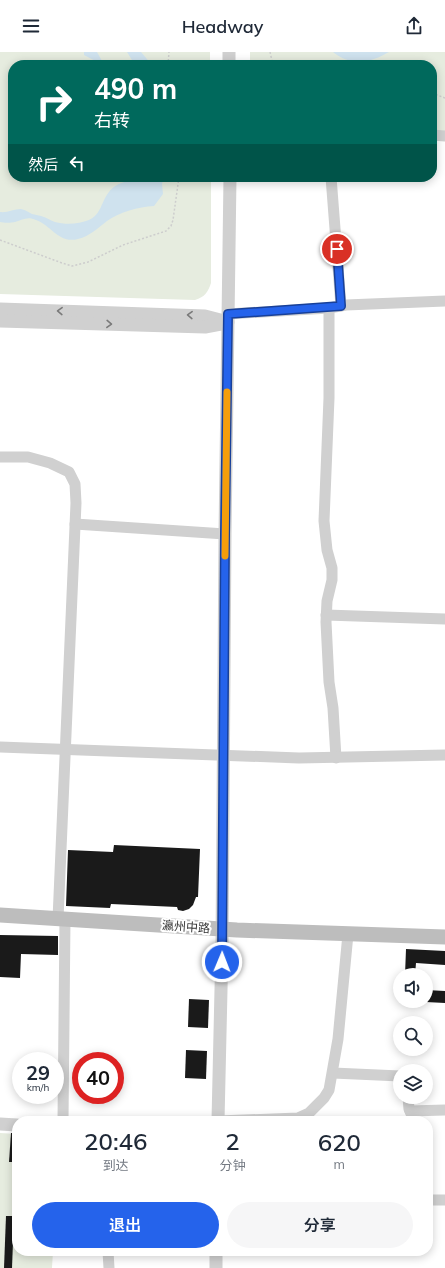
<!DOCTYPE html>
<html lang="zh">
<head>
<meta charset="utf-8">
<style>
  body { margin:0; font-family:Mulish,"Noto Sans SC",sans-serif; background:#f6f6f7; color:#1f2937; height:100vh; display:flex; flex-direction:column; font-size:15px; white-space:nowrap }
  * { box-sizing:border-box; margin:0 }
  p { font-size:13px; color:#747a83 }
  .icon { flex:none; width:22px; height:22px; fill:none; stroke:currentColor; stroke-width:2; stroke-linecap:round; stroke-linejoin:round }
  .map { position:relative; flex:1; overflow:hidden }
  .details { position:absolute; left:12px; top:1064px; width:421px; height:140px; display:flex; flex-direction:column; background:#fff; border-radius:16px; box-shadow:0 2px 10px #0003 }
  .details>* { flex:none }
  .guide { position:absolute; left:8px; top:8px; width:429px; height:122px; border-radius:16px; box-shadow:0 2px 10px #0003; background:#00695c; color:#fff; overflow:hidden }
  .fabs { position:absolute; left:393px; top:916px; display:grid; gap:8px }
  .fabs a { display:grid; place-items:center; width:40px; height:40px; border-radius:50%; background:#fff; box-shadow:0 2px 10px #0003; font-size:20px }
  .speed { position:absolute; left:12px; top:1000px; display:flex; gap:8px; font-size:20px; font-weight:700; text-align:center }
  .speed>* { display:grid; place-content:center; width:52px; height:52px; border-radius:50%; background:#fff; box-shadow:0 2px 10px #0003; line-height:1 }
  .speed small { font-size:10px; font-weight:400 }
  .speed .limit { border:6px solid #d22; background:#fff; color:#111 }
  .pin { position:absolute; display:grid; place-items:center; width:34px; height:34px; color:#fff; margin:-17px; border:2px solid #fff; border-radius:50%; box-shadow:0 1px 4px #0007 }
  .me { position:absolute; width:44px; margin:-22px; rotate:1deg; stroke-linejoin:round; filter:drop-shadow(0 0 3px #0008) }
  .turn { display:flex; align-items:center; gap:14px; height:84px; padding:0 20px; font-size:18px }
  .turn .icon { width:52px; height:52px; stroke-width:2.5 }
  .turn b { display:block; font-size:28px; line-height:34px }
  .then { display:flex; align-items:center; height:38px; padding:0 20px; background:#0003; gap:8px; font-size:15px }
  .eta { display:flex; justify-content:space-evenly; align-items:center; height:68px; text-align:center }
  .eta b { font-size:24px; font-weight:600; line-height:28px }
  .action { display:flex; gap:8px; margin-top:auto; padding:8px 20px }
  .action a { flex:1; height:46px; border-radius:24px; background:#2563eb; color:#fff; font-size:16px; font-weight:600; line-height:46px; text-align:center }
  .action a+a { background:#f6f6f7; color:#1f2937 }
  header { display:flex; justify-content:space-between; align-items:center; height:52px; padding:0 20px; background:#fff; font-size:18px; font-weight:600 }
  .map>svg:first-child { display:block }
  .green { fill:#e6ecdf }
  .water { fill:#cfe2ee }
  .building { fill:#1a1a1a }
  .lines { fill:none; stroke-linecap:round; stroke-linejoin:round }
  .path { stroke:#cdcdcd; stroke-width:1.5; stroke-dasharray:2 2; stroke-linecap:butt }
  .minor { stroke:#d0d0d0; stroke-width:11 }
  .tertiary { stroke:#d0d0d0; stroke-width:13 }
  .secondary { stroke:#bdbdbd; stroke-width:15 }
  .oneway { stroke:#7a7a7a }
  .route-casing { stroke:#184099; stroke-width:10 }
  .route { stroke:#2563eb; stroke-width:7 }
  .slow { stroke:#f59e0b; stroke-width:7 }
  .labels { text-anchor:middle; stroke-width:4; stroke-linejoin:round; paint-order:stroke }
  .street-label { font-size:12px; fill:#333; stroke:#fff }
</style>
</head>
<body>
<header><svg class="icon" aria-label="menu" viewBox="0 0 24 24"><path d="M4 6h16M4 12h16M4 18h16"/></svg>Headway<svg class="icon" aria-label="share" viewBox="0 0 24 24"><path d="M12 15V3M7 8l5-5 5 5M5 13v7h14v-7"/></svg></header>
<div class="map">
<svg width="445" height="1216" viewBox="0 0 445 1216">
  <rect width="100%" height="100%" fill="#fff"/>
  <!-- green -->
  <g class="green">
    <path d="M 0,0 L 210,0 L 210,13 L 13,13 L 13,125 L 211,125 L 211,231 C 208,240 205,245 195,248 L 0,242 Z"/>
    <polygon points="250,0 445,0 445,79 432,78 432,13 250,13"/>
    <polygon points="0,1081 17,1082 17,1199 53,1199 52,1216 0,1216"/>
  </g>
  <!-- water -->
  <g class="water">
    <polygon points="84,0 97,0 102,9 106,13 103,13 84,3"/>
    <polygon points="127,0 141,0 152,13 135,13"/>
    <path d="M 333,0 L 389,0 C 370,11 352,15 333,0 Z"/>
    <path d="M 161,125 L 164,125 L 162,132 L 163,142 L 154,154 C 138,155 120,160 107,169 C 98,176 90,184 78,187 C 59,192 52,174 36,168 C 27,164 23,168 15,170 C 11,171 4,171 0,170 L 0,160 C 7,161 14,157 21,157 C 26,158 28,160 32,162 C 35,163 38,163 41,164 C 46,165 51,169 55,170 C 66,173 79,172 89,168 C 105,161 100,141 119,132 C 132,126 145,130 159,129 Z"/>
  </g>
  <!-- building -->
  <g class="building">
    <polygon points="114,793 200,797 198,845 196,845 193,853 189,857 183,859 178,858 177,855 111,852 110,856 66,854 68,798 113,800"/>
    <polygon points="0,883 58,884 58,903 21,902 20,926 0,925"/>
    <polygon points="406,897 445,899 445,913 416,911 415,923 405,923"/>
    <polygon points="426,938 445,939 445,951 426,950"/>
    <polygon points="189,947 209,948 208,976 188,975"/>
    <polygon points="186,998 207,999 206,1027 185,1026"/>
    <polygon points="11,1081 17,1081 17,1110 9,1110"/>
    <polygon points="6,1164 14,1164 12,1216 4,1216"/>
  </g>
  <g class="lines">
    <!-- path -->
    <g class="path">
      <polyline points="270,0 273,13"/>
      <polyline points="168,13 169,0"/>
      <polyline points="432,41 445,46"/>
      <polyline points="0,188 62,211 72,214 88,210 123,193 166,179 171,174 173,168 179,125"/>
    </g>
    <!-- minor -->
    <g class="minor">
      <polyline points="432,83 445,84"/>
      <polyline points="331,125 341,254"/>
      <polyline points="329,256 329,346 324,469 327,498 332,516 332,528 327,549 326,570 329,630 333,656 336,706"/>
      <polyline points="228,262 329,256 346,253 445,249"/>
      <polyline points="0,405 28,405 50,411 69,420 75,432 76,451 58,867"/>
      <polyline points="75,472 225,482"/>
      <polyline points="326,563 445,567"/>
      <polyline points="0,695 299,706 445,703"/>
      <polyline points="333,1021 400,1024"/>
      <polyline points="408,1045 409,1057 414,1069"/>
      <polyline points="410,1059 445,1058"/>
      <polyline points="63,1069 65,867"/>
      <polyline points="218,1069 298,1066 309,1061 324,1046 329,1038 338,987 348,882"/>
      <polyline points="428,1148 445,1148"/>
      <polyline points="108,1199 109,1216"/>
    </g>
    <!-- tertiary -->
    <g class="tertiary">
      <polyline points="229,0 229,13"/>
      <polyline points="0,257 205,264 228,270"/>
      <polyline points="0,269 205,275 226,271"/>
      <polyline points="218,1069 222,894 225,482 230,125"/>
      <polyline points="0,1072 17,1073"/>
      <polyline points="216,1216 216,1199"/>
    </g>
    <!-- secondary -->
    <polyline class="secondary" points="0,863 237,878 445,885"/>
  </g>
  <!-- one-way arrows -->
  <defs><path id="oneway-chevron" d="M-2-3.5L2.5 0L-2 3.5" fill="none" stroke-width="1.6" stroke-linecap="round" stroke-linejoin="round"/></defs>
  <g class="oneway">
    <use href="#oneway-chevron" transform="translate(60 259) rotate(-178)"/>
    <use href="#oneway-chevron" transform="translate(190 263) rotate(-178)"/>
    <use href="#oneway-chevron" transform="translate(109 272) rotate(2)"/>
  </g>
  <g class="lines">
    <!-- route casing -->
    <g class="route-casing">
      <polyline id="route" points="222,910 225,482 228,262 341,254 337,197"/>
    </g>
    <!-- route -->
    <use href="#route" class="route"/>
    <!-- slow -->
    <polyline class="slow" points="225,504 227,340"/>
  </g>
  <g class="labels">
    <!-- street labels -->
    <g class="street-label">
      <text transform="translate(186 875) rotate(4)" y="4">瀛州中路</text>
    </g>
  </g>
</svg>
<div class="fabs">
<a><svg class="icon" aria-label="sound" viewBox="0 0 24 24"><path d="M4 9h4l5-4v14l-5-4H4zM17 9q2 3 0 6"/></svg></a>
<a><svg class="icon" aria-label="search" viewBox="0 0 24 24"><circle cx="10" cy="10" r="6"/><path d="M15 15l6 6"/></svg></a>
<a><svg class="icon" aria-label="layers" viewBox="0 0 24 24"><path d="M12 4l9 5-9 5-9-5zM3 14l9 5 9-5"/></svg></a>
</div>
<div class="speed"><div>29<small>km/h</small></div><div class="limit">40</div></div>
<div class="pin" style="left:337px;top:197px;background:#d93025"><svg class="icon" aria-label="arrive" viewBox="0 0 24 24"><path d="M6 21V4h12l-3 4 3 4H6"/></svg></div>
<svg class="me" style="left:222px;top:910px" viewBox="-20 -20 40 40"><circle r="17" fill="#2563eb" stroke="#fff" stroke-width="3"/><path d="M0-11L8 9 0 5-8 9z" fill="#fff"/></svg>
<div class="guide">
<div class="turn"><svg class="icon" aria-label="right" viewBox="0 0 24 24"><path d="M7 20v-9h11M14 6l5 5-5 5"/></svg><div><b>490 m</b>右转</div></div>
<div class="then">然后<svg class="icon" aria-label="left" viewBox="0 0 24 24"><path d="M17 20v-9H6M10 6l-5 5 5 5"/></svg></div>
</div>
<section class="details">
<div class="eta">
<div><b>20:46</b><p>到达</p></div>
<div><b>2</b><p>分钟</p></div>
<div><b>620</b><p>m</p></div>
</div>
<div class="action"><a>退出</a><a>分享</a></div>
</section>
</div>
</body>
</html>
